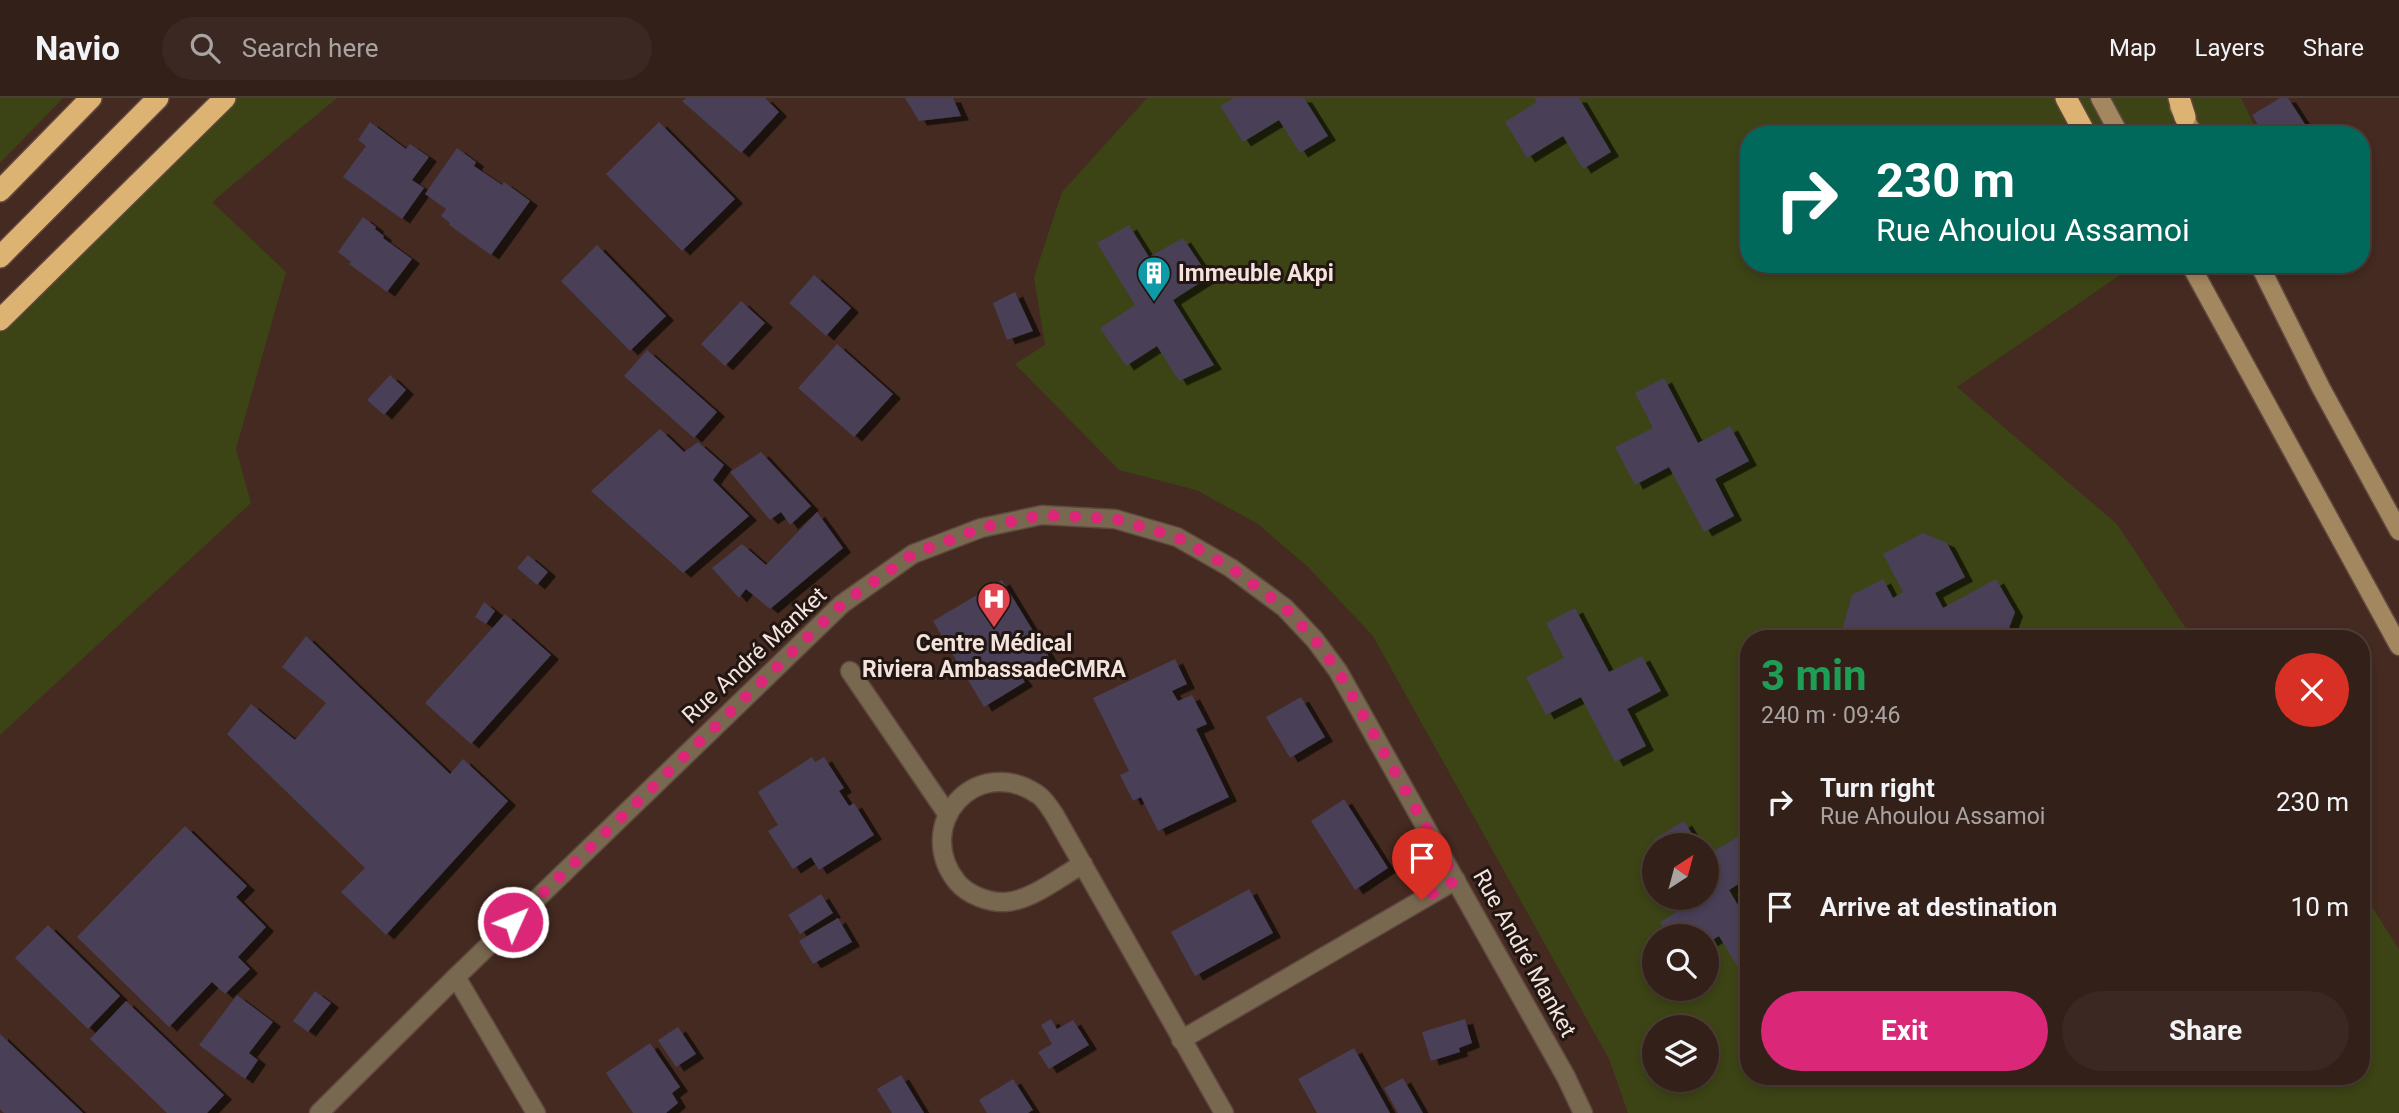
<!DOCTYPE html>
<html lang="en">
<head>
<meta charset="utf-8">
<style>
  body { margin:0; font-family:Roboto,sans-serif; background:#3b2822; color:#f1f3f6; height:100vh; display:flex; flex-direction:column; font-size:26px; white-space:nowrap }
  * { box-sizing:border-box; margin:0 }
  p { font-size:23px; color:#a9a3a2 }
  .icon { flex:none; width:38px; height:38px; fill:none; stroke:currentColor; stroke-width:2; stroke-linecap:round; stroke-linejoin:round }
  .map { position:relative; flex:1; overflow:hidden }
  .details { position:absolute; left:1740px; top:532px; width:630px; height:455px; display:flex; flex-direction:column; background:#332019; border-radius:28px; box-shadow:0 4px 10px #0003,0 0 0 2px #4e3e38 }
  .details>* { flex:none }
  .guide { position:absolute; left:1740px; top:28px; width:630px; height:147px; border-radius:28px; box-shadow:0 4px 10px #0003,0 0 0 2px #4e3e38; background:#00695c; color:#fff; overflow:hidden }
  .needle { width:46px; rotate:36deg }
  .fabs { position:absolute; left:1642px; top:735px; display:grid; gap:14px }
  .fabs a { display:grid; place-items:center; width:77px; height:77px; border-radius:50%; background:#332019; box-shadow:0 4px 10px #0003,0 0 0 2px #4e3e38; font-size:35px }
  .pin { position:absolute; display:grid; place-items:center; width:60px; height:60px; color:#fff; margin:-72px -30px; border-radius:50% 50% 50% 0; rotate:-45deg; box-shadow:0 0 7px #0007 }
  .pin .icon { rotate:45deg }
  .me { position:absolute; width:77px; margin:-38px; rotate:46deg; stroke-linejoin:round; filter:drop-shadow(0 0 5px #0008) }
  .turn { display:flex; align-items:center; gap:24px; height:147px; padding:0 21px; font-size:32px }
  .turn .icon { width:91px; height:91px; stroke-width:2.5 }
  .turn b { display:block; font-size:49px; line-height:60px }
  .round { display:grid; place-items:center; flex:none; width:74px; height:74px; border-radius:37px; background:#3b2822 }
  .headline { display:flex; align-items:center; justify-content:space-between; height:119px; padding:0 21px }
  h1 { font-size:42px; font-weight:700; line-height:52px; color:#1e9e55 }
  .button { display:flex; gap:14px; margin-top:auto; padding:14px 21px }
  .button a { flex:1; height:80px; border-radius:42px; background:#db2777; color:#fff; font-size:28px; font-weight:700; line-height:80px; text-align:center }
  .button a+a { background:#3b2822; color:#f1f3f6 }
  ul { padding:0; list-style:none }
  li { display:flex; align-items:center; gap:21px; height:105px; padding:0 21px }
  li div { flex:1 }
  li b { display:block; font-size:26px }
  li em { font-style:normal }
  header { display:flex; align-items:center; gap:42px; box-sizing:border-box; height:98px; padding:0 35px; background:#332019; border-bottom:2px solid #4e3e38 }
  header strong { font-size:33px }
  nav { display:flex; gap:38px; margin-inline-start:auto; font-size:24px }
  .search { width:490px; height:63px; background:#3b2822; display:flex; align-items:center; gap:18px; box-sizing:border-box; padding:0 24px; border-radius:38px; color:#a9a3a2; font-size:26px }
  .map>svg:first-child { display:block }
  .green { fill:#3c4415; fill-rule:evenodd }
  .building { fill:#483f58; filter:url(#shadow) }
  .lines { fill:none; stroke-linecap:round; stroke-linejoin:round }
  .minor-casing { stroke:#60473f; stroke-width:21 }
  .secondary-casing { stroke:#60473f; stroke-width:21 }
  .motorway-casing { stroke:#60473f; stroke-width:24 }
  .minor { stroke:#796850; stroke-width:18 }
  .secondary { stroke:#a2875f; stroke-width:18 }
  .motorway { stroke:#ddb373; stroke-width:21 }
  .route { stroke:#db2777; stroke-width:12; stroke-dasharray:0 21.6 }
  .labels { text-anchor:middle; stroke-width:6; stroke-linejoin:round; paint-order:stroke }
  .poi-label { font-size:23px; font-weight:bold; fill:#f4e2dc; stroke:#221612; text-anchor:start }
  .street-label { font-size:23px; fill:#f4e2dc; stroke:#221612 }
</style>
</head>
<body>
<header>
<strong>Navio</strong>
<div class="search"><svg class="icon" aria-label="search" viewBox="0 0 24 24"><circle cx="10" cy="10" r="6"/><path d="M15 15l6 6"/></svg>Search here</div>
<nav><a>Map</a><a>Layers</a><a>Share</a></nav>
</header>
<div class="map">
<svg width="2399" height="1015" viewBox="0 0 2399 1015">
  <defs>
    <filter id="shadow"><feDropShadow dx="8" dy="4.5" stdDeviation="0" flood-color="#0009"/></filter>
  </defs>
  <rect width="100%" height="100%" fill="#442a21"/>
  <!-- green -->
  <g class="green">
    <polygon points="0,0 63,0 0,65"/>
    <polygon points="213,0 337,0 212,104 286,174 236,351 251,405 0,637 0,213"/>
    <path d="M 1147,0 L 2241,0 L 2259,37 L 1748,37 L 1748,166 L 2136,166 L 1957,289 L 2117,426 L 2193,541 L 1748,541 L 1748,978 L 2361,978 L 2361,792 L 2399,851 L 2399,1015 L 1628,1015 L 1609,961 L 1373,538 L 1307,468 L 1258,426 L 1196,392 L 1119,372 L 1015,266 L 1045,247 L 1034,179 L 1062,94 ZM 1654,747 L 1706,747 L 1706,800 L 1654,800 ZM 1654,838 L 1706,838 L 1706,891 L 1654,891 ZM 1654,929 L 1706,929 L 1706,982 L 1654,982 Z"/>
  </g>
  <!-- building -->
  <g class="building">
    <polygon points="686,0 765,0 779,14 741,55 682,3"/>
    <polygon points="905,0 953,0 961,18 919,23"/>
    <polygon points="1234,0 1304,0 1328,38 1300,55 1279,22 1243,44 1220,8"/>
    <polygon points="1535,0 1579,0 1611,54 1583,71 1563,38 1527,60 1505,24 1537,4"/>
    <polygon points="2280,0 2288,0 2312,37 2264,37 2252,17"/>
    <polygon points="370,24 406,51 410,46 429,59 412,82 424,90 402,121 343,79 366,48 358,42"/>
    <polygon points="659,24 735,101 682,153 606,76"/>
    <polygon points="457,50 476,64 474,68 502,87 504,84 530,103 491,157 449,127 450,125 441,118 446,111 425,96"/>
    <polygon points="363,119 376,129 375,131 384,138 383,140 412,161 387,194 349,166 351,164 338,154"/>
    <polygon points="1129,127 1149,159 1183,140 1209,179 1173,202 1214,267 1179,283 1157,248 1126,268 1100,230 1135,207 1097,145"/>
    <polygon points="597,147 666,218 630,253 561,183"/>
    <polygon points="814,177 851,210 826,238 789,205"/>
    <polygon points="1015,194 1033,233 1007,242 993,205"/>
    <polygon points="741,203 765,225 725,268 701,246"/>
    <polygon points="837,246 893,296 854,339 798,290"/>
    <polygon points="647,252 717,314 694,340 624,278"/>
    <polygon points="390,277 406,292 384,317 367,302"/>
    <polygon points="1664,280 1698,345 1730,328 1749,363 1715,381 1734,418 1704,434 1669,369 1635,387 1615,349 1653,330 1635,295"/>
    <polygon points="660,331 684,354 698,344 724,367 713,382 749,418 683,475 591,393"/>
    <polygon points="761,354 811,408 790,427 781,414 770,422 730,374"/>
    <polygon points="817,414 843,450 770,511 746,491 739,500 712,470 742,446 766,467"/>
    <polygon points="1923,435 1947,445 1965,479 1935,495 1943,510 1996,481 2015,514 2005,541 1850,541 1843,529 1852,497 1883,481 1893,500 1903,494 1883,456"/>
    <polygon points="528,457 548,474 537,487 517,470"/>
    <polygon points="1002,482 1049,559 1019,576 1025,584 984,609 933,523"/>
    <polygon points="484,504 495,513 486,526 475,519"/>
    <polygon points="1575,510 1609,574 1642,558 1661,593 1627,611 1646,648 1615,664 1581,599 1546,617 1526,579 1564,560 1546,525"/>
    <polygon points="505,516 551,557 471,646 425,605"/>
    <polygon points="306,538 450,676 463,661 508,703 386,837 341,794 365,770 227,636 251,606 295,642 326,605 282,569"/>
    <polygon points="1175,561 1187,586 1172,593 1178,603 1192,597 1207,626 1196,631 1229,699 1158,733 1141,699 1133,703 1120,677 1129,673 1093,600"/>
    <polygon points="1301,599 1325,639 1290,660 1266,619"/>
    <polygon points="812,659 815,664 824,659 844,690 839,693 849,708 854,705 874,737 819,772 811,759 793,771 768,733 778,727 758,694"/>
    <polygon points="1344,701 1388,770 1355,792 1311,723"/>
    <polygon points="1684,723 1699,747 1658,747 1654,741"/>
    <polygon points="185,728 247,788 236,799 266,829 238,859 250,871 225,896 212,884 169,929 77,839"/>
    <polygon points="1739,738 1748,754 1748,780 1729,792 1748,824 1748,865 1739,871 1719,838 1706,846 1706,838 1668,838 1660,824 1693,804 1690,800 1706,800 1706,758"/>
    <polygon points="1249,791 1273,835 1195,878 1171,834"/>
    <polygon points="821,796 833,815 800,836 788,817"/>
    <polygon points="838,820 852,844 813,866 799,843"/>
    <polygon points="48,827 120,898 88,931 15,860"/>
    <polygon points="315,893 331,905 308,934 293,923"/>
    <polygon points="237,897 273,924 249,955 258,962 245,981 199,947"/>
    <polygon points="126,903 224,997 207,1015 167,1015 90,941"/>
    <polygon points="1051,921 1057,931 1073,922 1089,947 1049,971 1038,954 1052,946 1041,927"/>
    <polygon points="1465,921 1472,945 1459,950 1460,954 1431,963 1422,934"/>
    <polygon points="678,929 696,956 676,969 658,942"/>
    <polygon points="0,936 83,1015 4,1015 0,1011"/>
    <polygon points="650,945 680,989 672,995 678,1005 666,1015 633,1015 606,975"/>
    <polygon points="1354,950 1390,1015 1317,1015 1298,981"/>
    <polygon points="901,977 924,1015 892,1015 877,991"/>
    <polygon points="1403,980 1423,1015 1398,1015 1384,990"/>
    <polygon points="1013,981 1033,1012 1028,1015 987,1015 979,1002"/>
  </g>
  <g class="lines">
    <!-- minor casing -->
    <g class="minor-casing">
      <g id="minor">
        <polyline points="850,573 948,717"/>
        <path d="M 1083,766 C 1060,779 1032,802 1006,804 C 989,805 968,797 957,784 C 912,727 976,655 1037,696 C 1044,700 1049,709 1054,716 L 1224,1015"/>
        <polyline points="456,879 536,1015"/>
        <polyline points="1181,942 1456,782"/>
        <polyline points="319,1015 456,879 842,506 913,456 981,430 1042,417 1115,421 1177,439 1231,470 1285,510 1315,542 1338,573 1566,979 1583,1015"/>
      </g>
    </g>
    <!-- secondary casing -->
    <g class="secondary-casing">
      <g id="secondary">
        <polyline points="2100,0 2120,37"/>
        <polyline points="2179,9 2194,37"/>
        <polyline points="2190,166 2399,548"/>
        <polyline points="2259,166 2321,290 2399,433"/>
      </g>
    </g>
    <!-- motorway casing -->
    <g class="motorway-casing">
      <g id="motorway">
        <polyline points="2066,0 2086,37"/>
        <polyline points="2179,0 2185,19"/>
        <polyline points="0,93 91,0"/>
        <polyline points="0,159 158,0"/>
        <polyline points="0,222 225,0"/>
      </g>
    </g>
    <!-- minor -->
    <use href="#minor" class="minor"/>
    <!-- secondary -->
    <use href="#secondary" class="secondary"/>
    <!-- motorway -->
    <use href="#motorway" class="motorway"/>
  </g>
  <g class="lines">
    <!-- route -->
    <polyline class="route" points="513,824 842,506 913,456 981,430 1042,417 1115,421 1177,439 1231,470 1285,510 1315,542 1338,573 1456,782 1422,802"/>
  </g>
  <!-- icons -->
  <defs>
    <g id="building-pin" transform="scale(1.75)"><path d="M0 17L-7.5 6A9.5 9.5 0 1 1 7.5 6Z" fill="#0f9aa8" stroke="#221612"/><path d="M-4-6H4V6H1V3H-1V6H-4ZM-2.5-4.3h1.7v1.8h-1.7ZM.8-4.3h1.7v1.8H.8ZM-2.5-1h1.7V.8h-1.7ZM.8-1h1.7V.8H.8Z" fill="#fff"/></g>
    <g id="hospital-pin" transform="scale(1.75)"><path d="M0 17L-7.5 6A9.5 9.5 0 1 1 7.5 6Z" fill="#e0444e" stroke="#221612"/><path d="M-5-5h3v3.5h4V-5h3V5h-3V1.5h-4V5h-3Z" fill="#fff"/></g>
  </defs>
  <g fill-rule="evenodd">
    <use href="#building-pin" x="1154" y="175"/>
    <use href="#hospital-pin" x="994" y="501"/>
  </g>
  <g class="labels">
    <!-- poi labels -->
    <g class="poi-label">
      <text x="1178" y="183">Immeuble Akpi</text>
      <text x="994" y="553" text-anchor="middle">Centre Médical<tspan x="994" dy="26">Riviera AmbassadeCMRA</tspan></text>
    </g>
    <!-- street labels -->
    <g class="street-label">
      <text transform="translate(754 557) rotate(-43)" y="8">Rue André Manket</text>
      <text transform="translate(1525 855) rotate(61)" y="8">Rue André Manket</text>
    </g>
  </g>
</svg>
<div class="fabs">
<a><svg class="needle" viewBox="-14 -14 28 28"><path d="M0-13l5 13h-10z" fill="#e53935"/><path d="M0 13l5-13h-10z" fill="#a9a3a2"/></svg></a>
<a><svg class="icon" aria-label="search" viewBox="0 0 24 24"><circle cx="10" cy="10" r="6"/><path d="M15 15l6 6"/></svg></a>
<a><svg class="icon" aria-label="layers" viewBox="0 0 24 24"><path d="M12 4l9 5-9 5-9-5zM3 14l9 5 9-5"/></svg></a>
</div>
<div class="pin" style="left:1422px;top:802px;background:#d93025"><svg class="icon" aria-label="arrive" viewBox="0 0 24 24"><path d="M6 21V4h12l-3 4 3 4H6"/></svg></div>
<svg class="me" style="left:513px;top:824px" viewBox="-20 -20 40 40"><circle r="17" fill="#db2777" stroke="#fff" stroke-width="3"/><path d="M0-11L8 9 0 5-8 9z" fill="#fff"/></svg>
<div class="guide">
<div class="turn"><svg class="icon" aria-label="right" viewBox="0 0 24 24"><path d="M7 20v-9h11M14 6l5 5-5 5"/></svg><div><b>230 m</b>Rue Ahoulou Assamoi</div></div>
</div>
<section class="details">
<div class="headline"><div><h1>3 min</h1><p>240 m · 09:46</p></div><a class="round" style="background:#d93025;color:#fff"><svg class="icon" aria-label="close" viewBox="0 0 24 24"><path d="M6 6l12 12M18 6L6 18"/></svg></a></div>
<ul>
<li><svg class="icon" aria-label="right" viewBox="0 0 24 24"><path d="M7 20v-9h11M14 6l5 5-5 5"/></svg><div><b>Turn right</b><p>Rue Ahoulou Assamoi</p></div><em>230 m</em></li>
<li><svg class="icon" aria-label="arrive" viewBox="0 0 24 24"><path d="M6 21V4h12l-3 4 3 4H6"/></svg><div><b>Arrive at destination</b></div><em>10 m</em></li>
</ul>
<div class="button"><a>Exit</a><a>Share</a></div>
</section>
</div>
</body>
</html>
